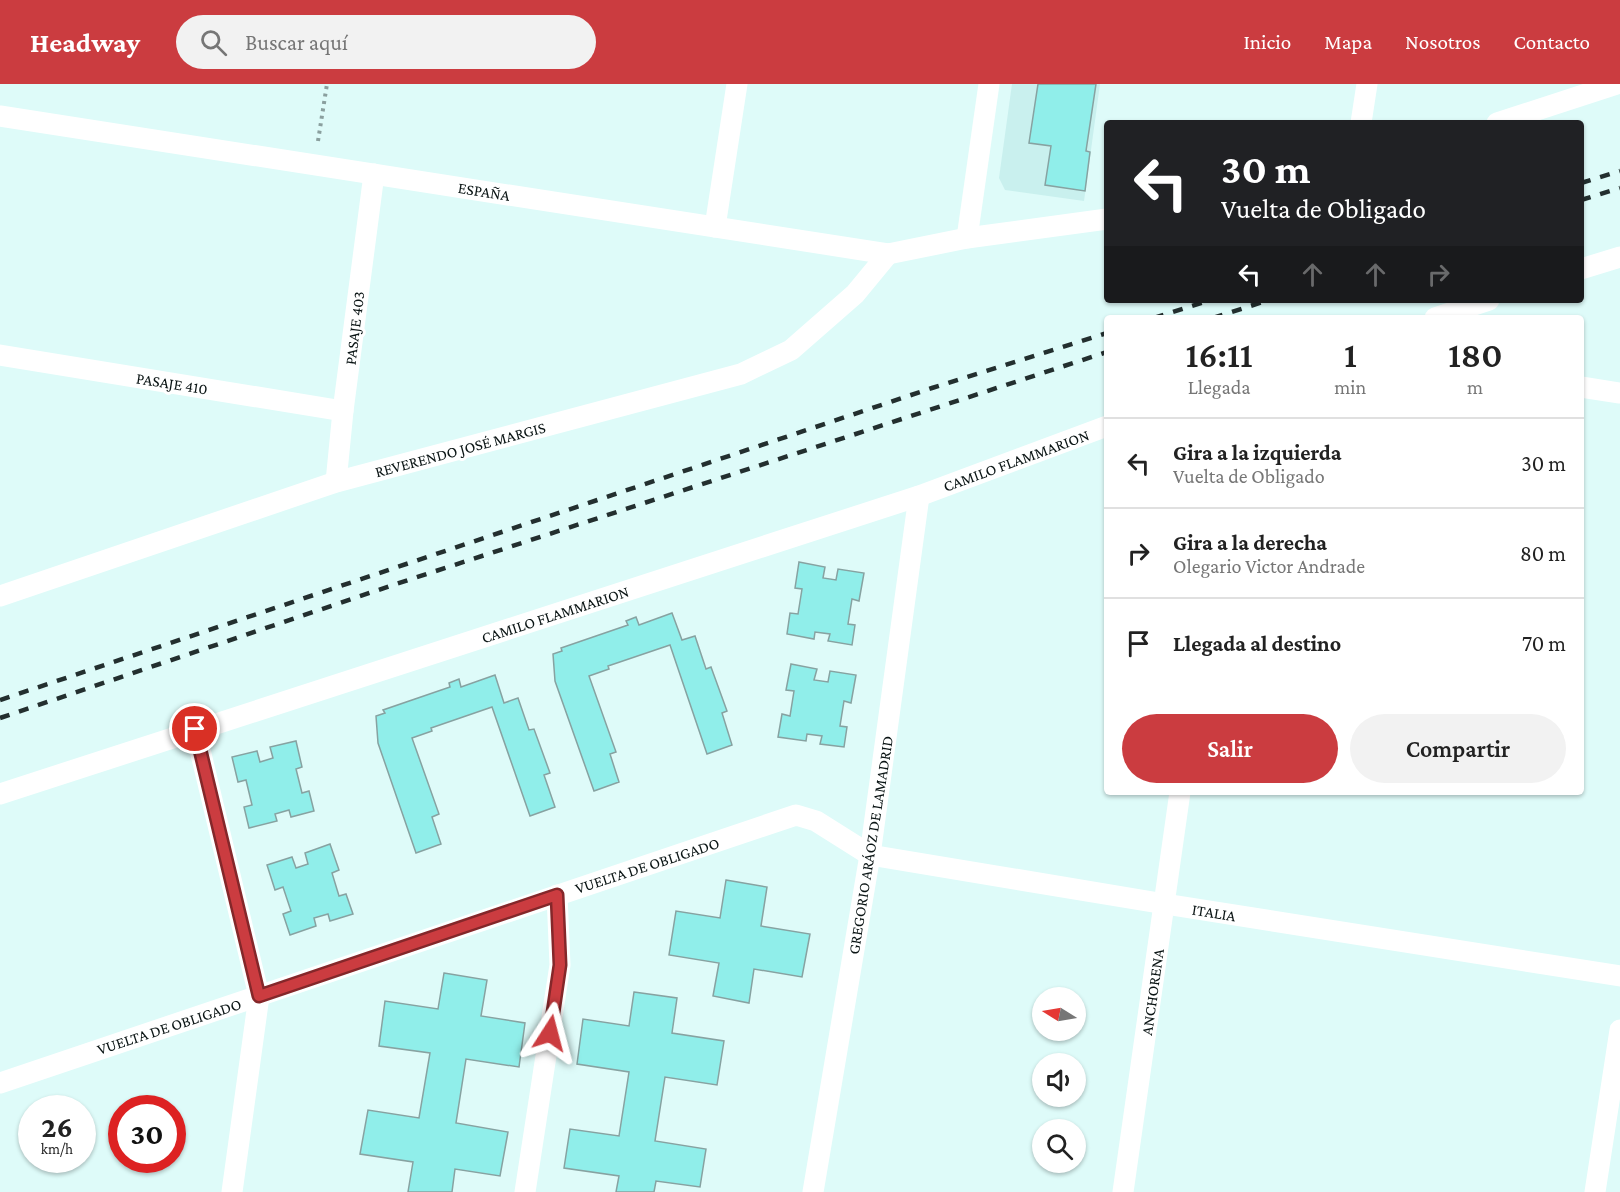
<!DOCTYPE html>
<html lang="es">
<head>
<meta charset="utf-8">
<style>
  body { margin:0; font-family:"Crimson Pro",serif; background:#f2f2f2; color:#222; height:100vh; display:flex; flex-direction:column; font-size:22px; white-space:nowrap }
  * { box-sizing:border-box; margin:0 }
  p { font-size:20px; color:#767676 }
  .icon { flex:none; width:33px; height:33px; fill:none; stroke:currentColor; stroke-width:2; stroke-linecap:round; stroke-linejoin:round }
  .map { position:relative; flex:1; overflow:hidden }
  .drawer { position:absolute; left:1104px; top:231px; width:480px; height:480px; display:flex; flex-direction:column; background:#fff; border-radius:6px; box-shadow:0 2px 4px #0004 }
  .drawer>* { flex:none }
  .guide { position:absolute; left:1104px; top:36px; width:480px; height:183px; border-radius:6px; box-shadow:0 2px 4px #0004; background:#202124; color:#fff; overflow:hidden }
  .needle { width:39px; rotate:281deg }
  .controls { position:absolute; left:1032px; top:903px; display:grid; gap:12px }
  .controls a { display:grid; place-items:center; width:54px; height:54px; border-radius:50%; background:#fff; box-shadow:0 2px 4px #0004; font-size:30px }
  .speed { position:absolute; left:18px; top:1011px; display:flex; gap:12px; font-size:30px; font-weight:700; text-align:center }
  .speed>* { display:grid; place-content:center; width:78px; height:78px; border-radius:50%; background:#fff; box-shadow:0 2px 4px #0004; line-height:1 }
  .speed small { font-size:15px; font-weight:400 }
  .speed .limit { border:9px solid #d22; background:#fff; color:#111 }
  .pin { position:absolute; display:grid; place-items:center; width:51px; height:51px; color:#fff; margin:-26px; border:3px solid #fff; border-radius:50%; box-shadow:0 2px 6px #0007 }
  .me { position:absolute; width:66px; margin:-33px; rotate:9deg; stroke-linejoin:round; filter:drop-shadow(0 0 4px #0008) }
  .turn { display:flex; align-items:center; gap:21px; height:126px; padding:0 18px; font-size:27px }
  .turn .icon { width:78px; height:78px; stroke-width:2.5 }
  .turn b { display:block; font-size:42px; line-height:51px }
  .lanes { display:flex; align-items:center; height:57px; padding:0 18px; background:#0003; justify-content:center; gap:30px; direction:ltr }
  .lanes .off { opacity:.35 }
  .eta { display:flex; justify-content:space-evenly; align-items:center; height:102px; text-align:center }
  .eta b { font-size:36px; font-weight:600; line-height:42px }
  .primary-button { display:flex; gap:12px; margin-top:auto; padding:12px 18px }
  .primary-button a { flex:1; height:69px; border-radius:36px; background:#cb3c40; color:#fff; font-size:24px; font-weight:600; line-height:69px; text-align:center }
  .primary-button a+a { background:#f2f2f2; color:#222 }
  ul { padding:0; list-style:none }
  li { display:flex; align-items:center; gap:18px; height:90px; padding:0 18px; border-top:2px solid #e0e0e0 }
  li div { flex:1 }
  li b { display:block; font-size:22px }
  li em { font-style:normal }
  header { display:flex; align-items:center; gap:36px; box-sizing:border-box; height:84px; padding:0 30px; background:#cb3c40; color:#fff }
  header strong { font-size:28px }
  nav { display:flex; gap:33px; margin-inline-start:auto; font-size:21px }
  .search { width:420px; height:54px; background:#f2f2f2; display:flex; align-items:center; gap:15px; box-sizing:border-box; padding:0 21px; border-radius:33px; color:#767676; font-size:22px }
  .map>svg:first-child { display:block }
  .built { fill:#c9f0ee }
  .building { fill:#90eeea; stroke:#87a2a1; stroke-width:1.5 }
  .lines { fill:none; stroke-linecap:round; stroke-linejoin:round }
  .path { stroke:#8a9f9e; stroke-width:4; stroke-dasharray:3 4.5; stroke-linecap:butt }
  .street { stroke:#fff; stroke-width:21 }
  .rail { stroke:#232f2f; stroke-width:4.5; stroke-dasharray:10 10; stroke-linecap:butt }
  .route-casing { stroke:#84272a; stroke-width:15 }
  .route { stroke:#cb3c40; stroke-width:10 }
  .labels { text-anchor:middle; stroke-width:6; stroke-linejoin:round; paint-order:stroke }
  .street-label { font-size:16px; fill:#0a1414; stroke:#fff }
</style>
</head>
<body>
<header>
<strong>Headway</strong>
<div class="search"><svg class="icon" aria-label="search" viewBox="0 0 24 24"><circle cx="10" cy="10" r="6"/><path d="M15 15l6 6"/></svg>Buscar aquí</div>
<nav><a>Inicio</a><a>Mapa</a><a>Nosotros</a><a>Contacto</a></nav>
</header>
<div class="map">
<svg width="1620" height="1108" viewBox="0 0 1620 1108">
  <rect width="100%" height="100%" fill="#defbf9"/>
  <!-- built -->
  <polygon class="built" points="1012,0 1100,0 1084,117 1005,106 999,94"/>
  <!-- building -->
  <g class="building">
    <polygon points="1038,0 1096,0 1086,67 1090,68 1085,107 1045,101 1051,62 1029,59"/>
    <polygon points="799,478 825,483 823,494 836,496 838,485 864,489 859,517 852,515 848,540 855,541 852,561 828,557 830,550 815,548 814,555 787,550 790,529 798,530 802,505 795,504"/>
    <polygon points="672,529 682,556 695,552 706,585 711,583 727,627 722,629 732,661 707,670 670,561 608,582 609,585 589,592 616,668 610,670 619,698 594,707 555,597 553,570 562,567 561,564 628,541 626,537 636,533 639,541"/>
    <polygon points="791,580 817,585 814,596 828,598 830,587 856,591 851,619 844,617 840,642 847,643 844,663 820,660 822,652 807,650 806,657 778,653 782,630 790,632 794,607 786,606"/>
    <polygon points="495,591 504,619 518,614 529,646 534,645 550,689 544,691 555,723 530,732 492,623 431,644 432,647 412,654 439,730 432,733 441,760 416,769 378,659 376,632 385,629 383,626 450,603 449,599 459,595 461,603"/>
    <polygon points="296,657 302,683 296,685 302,709 309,707 314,727 291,733 289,726 275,730 277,737 249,744 244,723 252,721 246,696 238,698 232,673 257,667 260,678 273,674 270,663"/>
    <polygon points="330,760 339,786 332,789 339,812 346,810 353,830 330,837 328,830 314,834 316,842 290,851 283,830 291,827 283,803 275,806 267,781 292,773 296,784 308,780 305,769"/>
    <polygon points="726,796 767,803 761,842 810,850 802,893 754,885 749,919 713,912 719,879 669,871 676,827 720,834"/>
    <polygon points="444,889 487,896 481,932 525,939 519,983 466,975 456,1039 508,1048 500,1092 455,1085 452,1108 408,1108 413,1078 360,1070 368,1026 419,1034 430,969 379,962 385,917 438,925"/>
    <polygon points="634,908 677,914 672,949 724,957 717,1001 665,993 655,1057 706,1065 700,1103 656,1097 654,1108 616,1108 619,1092 564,1084 570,1045 619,1052 629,988 577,980 583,935 629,942"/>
  </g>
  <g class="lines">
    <!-- path -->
    <polyline class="path" points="318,57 327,0"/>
    <!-- street -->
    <g class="street">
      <polyline points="0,32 888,170 967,154 1107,135"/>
      <polyline points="1361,39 1367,0"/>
      <polyline points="1497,39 1617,0"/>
      <polyline points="715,143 737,0"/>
      <polyline points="967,154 989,0"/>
      <polyline points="1581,185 1620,173"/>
      <polyline points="1435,234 1489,216"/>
      <polyline points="0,271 343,327"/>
      <polyline points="1581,303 1620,309"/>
      <polyline points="336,398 343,327 374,90"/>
      <polyline points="0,512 336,398 741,290 791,266 855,210 888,170"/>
      <polyline points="195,645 259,912 232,1108"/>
      <polyline points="0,710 919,412 1107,342"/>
      <polyline points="0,999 796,731 816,737 870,771 1165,820 1620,892"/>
      <polyline points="525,1108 560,881 557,811"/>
      <polyline points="813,1108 870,771 919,412"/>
      <polyline points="1123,1108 1180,708"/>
      <polyline points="1595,1108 1620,946"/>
    </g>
    <!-- rail -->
    <g class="rail">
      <polyline points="1581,99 1620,87"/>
      <polyline points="1581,116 1620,104"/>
      <polyline points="1154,234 1211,216"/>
      <polyline points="1213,234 1269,216"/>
      <polyline points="0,616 932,304 1107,249"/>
      <polyline points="0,634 393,501 1107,268"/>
    </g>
  </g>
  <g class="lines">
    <!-- route casing -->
    <g class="route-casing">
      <polyline id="route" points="195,645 259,912 557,811 560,881 550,949"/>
    </g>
    <!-- route -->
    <use href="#route" class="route"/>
  </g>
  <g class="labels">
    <!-- street labels -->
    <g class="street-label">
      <text transform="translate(484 107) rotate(9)" y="6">ESPAÑA</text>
      <text transform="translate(354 244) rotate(-83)" y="6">PASAJE 403</text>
      <text transform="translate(172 299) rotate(9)" y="6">PASAJE 410</text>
      <text transform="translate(460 365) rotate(-15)" y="6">REVERENDO JOSÉ MARGIS</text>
      <text transform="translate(1016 376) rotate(-20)" y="6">CAMILO FLAMMARION</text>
      <text transform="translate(555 530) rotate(-18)" y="6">CAMILO FLAMMARION</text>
      <text transform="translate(870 761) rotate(-81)" y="6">GREGORIO ARÁOZ DE LAMADRID</text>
      <text transform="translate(647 781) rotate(-18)" y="6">VUELTA DE OBLIGADO</text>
      <text transform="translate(1214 828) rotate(9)" y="6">ITALIA</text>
      <text transform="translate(1152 908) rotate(-82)" y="6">ANCHORENA</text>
      <text transform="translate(169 942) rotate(-18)" y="6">VUELTA DE OBLIGADO</text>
    </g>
  </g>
</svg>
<div class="controls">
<a><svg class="needle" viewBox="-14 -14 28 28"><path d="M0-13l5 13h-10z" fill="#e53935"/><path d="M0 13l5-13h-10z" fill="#767676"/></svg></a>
<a><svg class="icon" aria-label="sound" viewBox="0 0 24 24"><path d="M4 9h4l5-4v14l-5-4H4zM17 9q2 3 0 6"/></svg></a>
<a><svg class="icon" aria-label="search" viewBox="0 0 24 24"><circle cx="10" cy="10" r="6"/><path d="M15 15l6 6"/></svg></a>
</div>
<div class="speed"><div>26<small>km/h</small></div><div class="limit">30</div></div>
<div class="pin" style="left:195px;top:645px;background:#d93025"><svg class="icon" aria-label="arrive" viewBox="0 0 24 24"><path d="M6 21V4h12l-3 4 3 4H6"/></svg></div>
<svg class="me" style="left:550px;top:949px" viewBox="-20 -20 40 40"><path d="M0-17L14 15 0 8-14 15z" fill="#cb3c40" stroke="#fff" stroke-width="4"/></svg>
<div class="guide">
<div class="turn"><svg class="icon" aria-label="left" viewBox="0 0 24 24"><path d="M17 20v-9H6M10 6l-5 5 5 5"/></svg><div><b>30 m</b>Vuelta de Obligado</div></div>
<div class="lanes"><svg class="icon" aria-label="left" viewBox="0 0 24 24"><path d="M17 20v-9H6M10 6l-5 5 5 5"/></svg><svg class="icon off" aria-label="ahead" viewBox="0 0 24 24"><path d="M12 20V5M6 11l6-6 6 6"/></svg><svg class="icon off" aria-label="ahead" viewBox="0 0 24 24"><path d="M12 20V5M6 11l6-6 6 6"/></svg><svg class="icon off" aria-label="right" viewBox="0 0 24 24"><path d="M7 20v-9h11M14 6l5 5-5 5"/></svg></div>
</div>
<section class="drawer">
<div class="eta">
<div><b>16:11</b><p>Llegada</p></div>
<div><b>1</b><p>min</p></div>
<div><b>180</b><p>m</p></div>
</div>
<ul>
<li><svg class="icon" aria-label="left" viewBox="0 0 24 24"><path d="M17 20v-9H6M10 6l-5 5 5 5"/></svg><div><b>Gira a la izquierda</b><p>Vuelta de Obligado</p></div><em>30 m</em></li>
<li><svg class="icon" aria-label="right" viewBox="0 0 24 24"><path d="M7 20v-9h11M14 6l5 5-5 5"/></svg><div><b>Gira a la derecha</b><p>Olegario Victor Andrade</p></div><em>80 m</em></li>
<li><svg class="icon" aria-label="arrive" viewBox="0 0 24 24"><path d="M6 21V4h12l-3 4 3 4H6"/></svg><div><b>Llegada al destino</b></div><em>70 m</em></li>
</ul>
<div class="primary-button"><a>Salir</a><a>Compartir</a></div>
</section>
</div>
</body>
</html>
